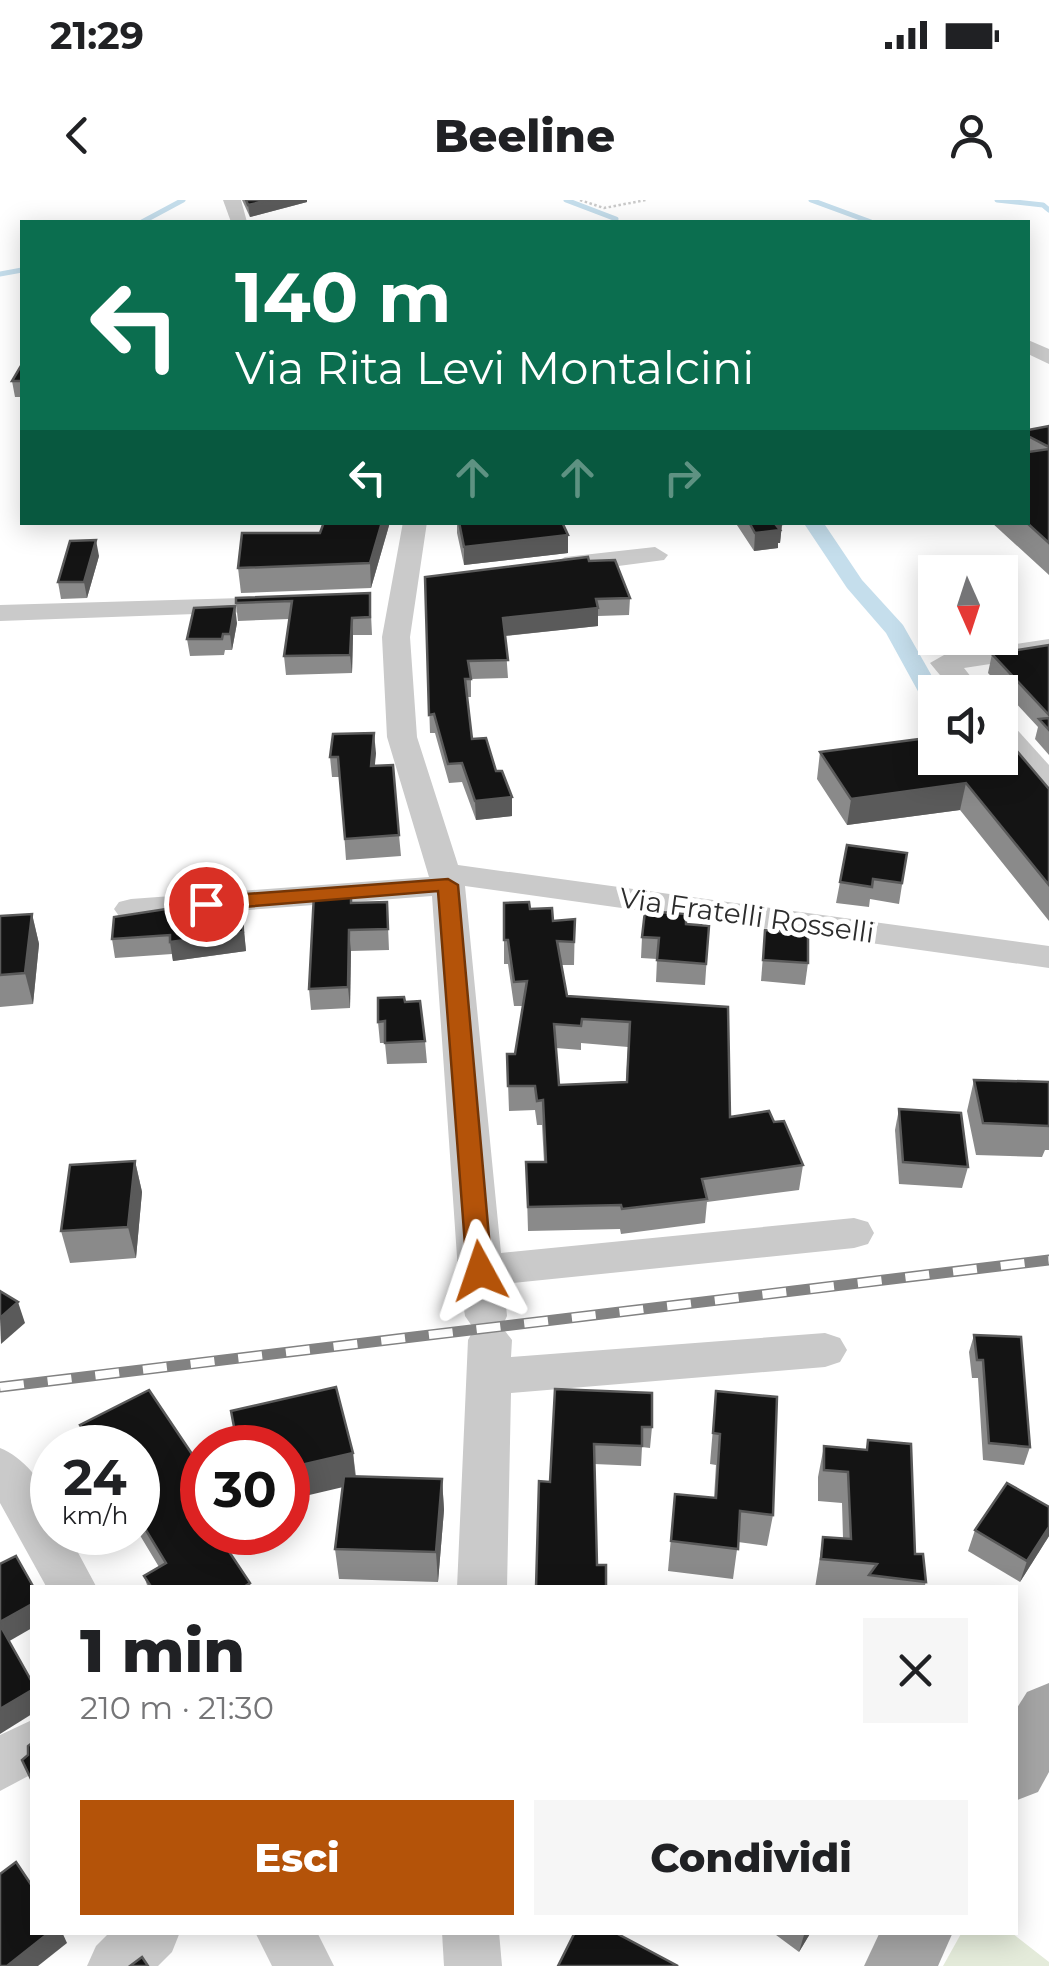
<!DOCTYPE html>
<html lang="it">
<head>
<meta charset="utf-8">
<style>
  body { margin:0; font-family:Montserrat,sans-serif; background:#f6f6f6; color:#202124; height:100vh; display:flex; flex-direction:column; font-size:38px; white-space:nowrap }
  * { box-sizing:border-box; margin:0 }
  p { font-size:32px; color:#757577 }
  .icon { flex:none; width:55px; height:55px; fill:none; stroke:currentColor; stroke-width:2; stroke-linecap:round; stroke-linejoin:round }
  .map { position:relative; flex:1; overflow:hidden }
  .sheet { position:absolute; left:30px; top:1385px; width:988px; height:350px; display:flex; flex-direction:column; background:#fff; border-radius:0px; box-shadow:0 5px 25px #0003 }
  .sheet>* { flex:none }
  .guide { position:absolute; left:20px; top:20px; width:1010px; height:305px; border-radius:0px; box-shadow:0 5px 25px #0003; background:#0b6e4f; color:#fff; overflow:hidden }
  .needle { width:65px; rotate:177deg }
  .buttons { position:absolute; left:918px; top:355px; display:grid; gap:20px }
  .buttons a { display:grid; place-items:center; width:100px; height:100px; border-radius:0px; background:#fff; box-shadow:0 5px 25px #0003; font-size:50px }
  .speed { position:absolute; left:30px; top:1225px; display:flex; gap:20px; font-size:50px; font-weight:700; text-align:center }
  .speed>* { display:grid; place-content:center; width:130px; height:130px; border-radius:50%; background:#fff; box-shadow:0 5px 25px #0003; line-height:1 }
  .speed small { font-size:25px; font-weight:400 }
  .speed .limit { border:15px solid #d22; background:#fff; color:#111 }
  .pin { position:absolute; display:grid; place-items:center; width:85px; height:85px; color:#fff; margin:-42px; border:5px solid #fff; border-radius:50%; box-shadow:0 2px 10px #0007 }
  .me { position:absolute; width:110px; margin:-55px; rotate:355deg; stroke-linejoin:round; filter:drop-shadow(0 0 8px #0008) }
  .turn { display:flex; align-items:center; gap:35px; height:210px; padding:0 50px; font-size:45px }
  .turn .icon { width:130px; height:130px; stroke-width:2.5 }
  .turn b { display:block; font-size:70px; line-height:85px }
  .lanes { display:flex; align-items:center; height:95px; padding:0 50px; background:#0003; justify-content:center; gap:50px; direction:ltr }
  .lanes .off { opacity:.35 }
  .round { display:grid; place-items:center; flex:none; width:105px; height:105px; border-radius:0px; background:#f6f6f6 }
  .head { display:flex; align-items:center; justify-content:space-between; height:170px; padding:0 50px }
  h1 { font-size:60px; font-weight:800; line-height:75px }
  .action { display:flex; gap:20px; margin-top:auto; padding:20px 50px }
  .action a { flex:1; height:115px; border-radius:0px; background:#b45309; color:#fff; font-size:40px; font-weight:800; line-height:115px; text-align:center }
  .action a+a { background:#f6f6f6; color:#202124 }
  .status { display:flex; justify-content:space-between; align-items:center; height:70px; padding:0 50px; background:#fff; direction:ltr }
  .status svg { height:28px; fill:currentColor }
  header { display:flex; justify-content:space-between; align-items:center; height:130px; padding:0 50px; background:#fff; font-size:45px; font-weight:800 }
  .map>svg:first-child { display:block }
  .green { fill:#e4ebda }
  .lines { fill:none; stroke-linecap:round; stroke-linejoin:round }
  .stream { stroke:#c5deec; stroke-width:5 }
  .canal { fill:#c5deec; fill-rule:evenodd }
  .path { stroke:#cacaca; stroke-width:2.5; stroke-dasharray:2.5 2.5; stroke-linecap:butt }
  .minor { fill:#cacaca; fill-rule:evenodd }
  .major { fill:#a5a5a5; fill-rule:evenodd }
  .rail-casing { stroke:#828282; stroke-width:11 }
  .rail { stroke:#fff; stroke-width:8; stroke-dasharray:24; stroke-linecap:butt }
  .wall { fill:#8a8a8a; fill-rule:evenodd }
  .shaded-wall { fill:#5a5a5a }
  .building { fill:#141414; stroke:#5a5a5a; stroke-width:2.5; fill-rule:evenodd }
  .route { fill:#b45309; stroke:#753606; stroke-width:2.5 }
  .labels { text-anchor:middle; stroke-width:10; stroke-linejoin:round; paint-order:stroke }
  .street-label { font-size:28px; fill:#2d2d2d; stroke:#fff }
</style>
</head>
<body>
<div class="status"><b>21:29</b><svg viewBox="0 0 49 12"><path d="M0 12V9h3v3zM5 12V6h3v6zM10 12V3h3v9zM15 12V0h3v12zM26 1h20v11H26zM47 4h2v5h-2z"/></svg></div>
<header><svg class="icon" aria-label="back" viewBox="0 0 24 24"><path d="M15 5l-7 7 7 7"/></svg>Beeline<svg class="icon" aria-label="person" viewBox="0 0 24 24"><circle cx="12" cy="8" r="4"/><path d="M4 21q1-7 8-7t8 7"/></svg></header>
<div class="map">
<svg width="1049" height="1766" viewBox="0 0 1049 1766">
  <rect width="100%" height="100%" fill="#fff"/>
  <!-- green -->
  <polygon class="green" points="962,1732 1012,1733 1049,1762 1049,1766 943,1766"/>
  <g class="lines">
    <!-- stream -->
    <g class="stream">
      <polyline points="566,0 616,19 615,22"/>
      <polyline points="811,0 871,22"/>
      <polyline points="997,0 1043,5 1049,10"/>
      <polyline points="142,22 183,0"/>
      <polyline points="0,74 22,70"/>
    </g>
    <!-- canal -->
    <polygon class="canal" points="803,322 823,322 862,380 903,425 941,492 935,492 935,505 925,504 886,433 847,388"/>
    <!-- path -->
    <polyline class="path" points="580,0 604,8 646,0"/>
    <!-- minor -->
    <g class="minor">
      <polygon points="223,0 241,0 247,22 231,22"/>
      <polygon points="1028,140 1049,149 1049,164 1028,154"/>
      <polygon points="403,322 427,322 410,437 417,537 458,665 1049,746 1049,768 465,686 501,1053 854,1018 868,1022 874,1033 868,1044 854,1048 504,1084 507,1116 502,1127 512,1140 511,1157 825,1133 840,1138 847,1150 840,1162 825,1167 511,1193 507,1388 457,1388 468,1140 474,1129 465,1116 458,1071 432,696 131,719 119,716 114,709 119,702 131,699 429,677 387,537 382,437"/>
      <polygon points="655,347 668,355 664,360 565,373 552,365 565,357"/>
      <polygon points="242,398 251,400 255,406 251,412 0,421 0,405"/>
      <polygon points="1049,439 1049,455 964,468 983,492 954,492 930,463 944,455"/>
      <polygon points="1000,519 1010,522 1049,565 1049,593 1038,590 1000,546"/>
      <path d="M 0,1248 C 22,1256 46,1284 52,1308 C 54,1315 52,1325 52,1332 L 67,1332 L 97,1388 L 47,1388 L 0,1303 Z"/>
      <polygon points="32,1520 32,1574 0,1591 0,1535"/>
      <polygon points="110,1732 180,1732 172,1752 158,1766 87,1766 96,1746"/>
      <polygon points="255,1732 317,1732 334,1766 272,1766"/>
      <polygon points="442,1732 499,1732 502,1766 444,1766"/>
    </g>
    <!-- major -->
    <g class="major">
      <polygon points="1049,1483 1049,1572 1038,1592 1015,1601 1015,1511 1027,1492"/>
      <polygon points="880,1732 953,1732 938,1766 864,1766"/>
    </g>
    <!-- rail casing -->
    <g class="rail-casing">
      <polyline id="rail" points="0,1187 1049,1060"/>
    </g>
    <!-- rail -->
    <use href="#rail" class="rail"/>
  </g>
  <!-- wall -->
  <g class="wall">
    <polygon points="242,0 307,0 307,2 250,17"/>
    <polygon points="22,164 22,197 15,197 12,181"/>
    <polygon points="1049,226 1049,375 991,322 1028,322 1028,230"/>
    <polygon points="390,322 371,388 241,393 238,368 320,333"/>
    <polygon points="457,322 562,322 568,353 464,365 457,333"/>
    <polygon points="735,322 781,322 782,324 780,343 778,343 778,348 754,351"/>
    <polygon points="99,356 87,398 61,399 58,382"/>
    <polygon points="589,361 630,398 629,415 598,416 598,426 505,436 508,478 471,479 471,497 467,497 472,539 496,571 512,616 476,620 462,582 449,583 435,533 430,533 425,377"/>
    <polygon points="370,393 372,435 353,435 352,473 286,475 284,456 289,419 238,421 236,403"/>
    <polygon points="237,423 232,450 225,450 224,455 190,456 187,439"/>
    <polygon points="1049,445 1049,555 1035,539 1038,527 988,473 992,454"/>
    <polygon points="820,552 1049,589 1049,721 960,610 847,625 817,579"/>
    <polygon points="376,553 374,566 399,635 401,656 346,660 340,577 332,577 330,557"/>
    <polygon points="907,653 899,704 870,699 869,707 836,703 840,682"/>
    <polygon points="387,702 389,750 351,751 350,808 311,810 309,789 352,703"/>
    <path d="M 504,703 L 530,709 L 553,721 L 575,719 L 574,765 L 562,765 L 567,796 L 728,807 L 730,917 L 774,922 L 803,965 L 799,990 L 707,1002 L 705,1023 L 621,1034 L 620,1029 L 528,1031 L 526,962 L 544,962 L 542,925 L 537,925 L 535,910 L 509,911 L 507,854 L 515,854 L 523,806 L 514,806 L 508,764 L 504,764 ZM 581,843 L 628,847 L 626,882 L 559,885 L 556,848 L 581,850 Z"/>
    <polygon points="242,711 246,751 173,761 172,754 115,758 112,739 202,714"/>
    <polygon points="32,714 39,744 33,804 0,807 0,716"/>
    <polygon points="686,724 709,726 705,785 656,782 657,759 641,758 642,737"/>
    <polygon points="765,730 808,763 805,785 761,781"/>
    <polygon points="405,802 425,841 427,863 387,864 385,843 380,843 378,822"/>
    <polygon points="974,880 1049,882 1049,950 1045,950 1042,957 976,955 967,911"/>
    <polygon points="899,909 968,967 962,988 899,984 895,930"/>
    <polygon points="135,961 142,992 136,1058 70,1063 61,1031"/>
    <polygon points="974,1135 1030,1247 1024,1265 983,1260 978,1178 972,1178 969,1152"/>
    <polygon points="555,1189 652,1227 650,1248 642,1247 641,1266 594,1264 597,1365 606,1388 550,1282"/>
    <polygon points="149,1190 202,1269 202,1332 216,1332 250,1383 251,1388 148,1388 144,1376 159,1367 138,1332 138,1248 86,1248 80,1225"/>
    <polygon points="716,1191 773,1315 767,1346 738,1342 733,1379 668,1371 675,1294 714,1298 716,1265 710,1264"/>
    <polygon points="868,1240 915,1354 926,1382 924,1388 815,1388 823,1337 843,1338 842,1303 818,1301 818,1277 824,1246 866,1250"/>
    <polygon points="353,1253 356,1276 442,1279 444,1310 438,1382 339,1379 335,1349"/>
    <polygon points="1049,1307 1049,1336 1020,1382 968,1351 975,1330"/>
    <polygon points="772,1732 811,1732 799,1752"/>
  </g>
  <!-- shaded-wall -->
  <g class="shaded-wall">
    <polygon points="270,0 307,0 307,2 250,17 248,5"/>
    <polygon points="382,322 390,322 371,388 370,363"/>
    <polygon points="782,324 780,343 778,343 778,348 754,351 755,333"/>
    <polygon points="568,335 568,353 464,365 464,347"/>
    <polygon points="96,340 99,356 87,398 84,382"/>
    <polygon points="235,406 237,423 232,450 230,434"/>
    <polygon points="598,408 598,426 503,436 503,418"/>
    <polygon points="352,418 353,435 352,473 350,455"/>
    <polygon points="374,533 376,553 373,586 371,566"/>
    <polygon points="966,583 960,610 847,625 851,599"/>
    <polygon points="512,597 512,616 476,620 475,601"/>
    <polygon points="242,711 246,751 173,761 170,742"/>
    <polygon points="32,714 39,744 33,804 25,773"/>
    <polygon points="349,730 351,751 350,808 348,787"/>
    <polygon points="135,961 142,992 136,1058 128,1027"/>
    <polygon points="18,1102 25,1123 1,1144 0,1118"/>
    <polygon points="353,1253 356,1284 288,1300 288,1268"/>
    <polygon points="442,1279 444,1310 438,1382 436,1352"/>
    <polygon points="202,1297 202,1328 195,1301"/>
    <polygon points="1049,1327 1049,1336 1020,1382 1027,1361"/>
    <polygon points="32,1404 32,1428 6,1443 0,1427 0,1422"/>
    <polygon points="32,1490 32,1514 0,1534 0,1509"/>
    <polygon points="50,1732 62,1732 67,1743 38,1766 7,1766"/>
    <polygon points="805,1732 811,1732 799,1752 804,1735"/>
  </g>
  <!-- building -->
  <g class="building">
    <polygon points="246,0 270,0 248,5"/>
    <polygon points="22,164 22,181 12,181"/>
    <polygon points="1049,226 1049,247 1028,236 1028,230"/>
    <polygon points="1049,249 1049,343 1026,322 1028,322 1028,252"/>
    <polygon points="324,322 382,322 370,363 238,368 242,333 320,333"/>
    <polygon points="459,322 562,322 568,335 464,347"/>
    <polygon points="749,322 781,322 782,324 776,325 780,330 755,333"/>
    <polygon points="96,340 84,382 58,382 70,341"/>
    <polygon points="588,357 589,361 615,360 630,398 596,399 598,408 503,418 508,460 468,461 471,479 465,479 472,539 486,538 496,571 502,571 512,597 475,601 462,563 448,564 434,514 429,515 425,377"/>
    <polygon points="370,393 370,417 352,418 350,455 284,456 292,401 236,403 236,398"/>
    <polygon points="235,406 230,434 223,434 222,439 187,439 194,408"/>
    <polygon points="1049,445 1049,515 992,454"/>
    <polygon points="1049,518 1049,530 1039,519"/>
    <polygon points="1000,531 1049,589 1049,685 966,583 851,599 820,552 935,537 935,558 1000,558"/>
    <polygon points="374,533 371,566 393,565 399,635 345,639 338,557 330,557 333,534"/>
    <polygon points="847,645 907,653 902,683 873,679 872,687 840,682"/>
    <polygon points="351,692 351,703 387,702 388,729 349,730 348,787 309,789 314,694"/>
    <path d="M 529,702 L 530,709 L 552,708 L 553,721 L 575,719 L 574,742 L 557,741 L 567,796 L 728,807 L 730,917 L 769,911 L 774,922 L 784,921 L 803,965 L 702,979 L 707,999 L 622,1009 L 621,1005 L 528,1007 L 526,962 L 546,962 L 543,900 L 537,901 L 535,886 L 508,886 L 507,854 L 515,854 L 527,781 L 514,782 L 508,740 L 504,740 L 504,703 ZM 582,819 L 630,822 L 627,882 L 559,885 L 554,824 L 581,826 Z"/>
    <polygon points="179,707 202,714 242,711 243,732 170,742 170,735 112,739 114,717"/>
    <polygon points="645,711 686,714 686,724 709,726 706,764 657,760 659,738 642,737"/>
    <polygon points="32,714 25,773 0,775 0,716"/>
    <polygon points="765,730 808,734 808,763 763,760"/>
    <polygon points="404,797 405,802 420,801 425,841 385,843 385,821 378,822 378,798"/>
    <polygon points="974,880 1049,882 1049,926 983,923"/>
    <polygon points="899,909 961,913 968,967 903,962"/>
    <polygon points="135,961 128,1027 61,1031 70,965"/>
    <polygon points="0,1091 18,1102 0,1118"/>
    <polygon points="974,1135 1021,1137 1030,1247 989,1243 983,1160 977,1160"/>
    <polygon points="336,1187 353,1253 288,1268 288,1248 238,1248 231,1211"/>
    <polygon points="555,1189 652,1193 652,1227 642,1227 642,1246 594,1244 597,1365 606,1365 606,1388 536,1388 539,1281 550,1282"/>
    <polygon points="149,1190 202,1269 202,1297 195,1301 202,1312 202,1332 216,1332 250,1383 242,1388 152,1388 144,1376 166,1363 138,1317 138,1248 94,1248 80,1225"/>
    <polygon points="716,1191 777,1197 773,1315 740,1311 738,1349 671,1341 675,1294 716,1298 720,1234 713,1233"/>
    <polygon points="868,1240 911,1244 915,1354 923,1354 926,1382 869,1375 877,1364 821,1359 823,1337 851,1339 848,1272 824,1270 824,1246 867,1250"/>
    <polygon points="344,1276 442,1279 436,1352 335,1349"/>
    <polygon points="1007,1283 1049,1307 1049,1327 1027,1361 975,1330"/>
    <polygon points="16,1356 34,1388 32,1404 0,1422 0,1364"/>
    <polygon points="0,1425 32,1482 32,1490 0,1509"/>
    <polygon points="32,1543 32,1581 22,1560 28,1555 28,1546"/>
    <polygon points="16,1662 32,1686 32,1732 50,1732 7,1766 0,1766 0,1674"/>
    <polygon points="575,1732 614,1732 678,1766 558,1766"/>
    <polygon points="142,1757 148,1766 130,1766"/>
  </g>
  <!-- route -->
  <polygon class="route" points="448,679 458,685 492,1071 488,1078 471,1078 467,1071 438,691 206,710 196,704 206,697"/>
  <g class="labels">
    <!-- street labels -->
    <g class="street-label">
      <text transform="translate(747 715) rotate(8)" y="10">Via Fratelli Rosselli</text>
    </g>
  </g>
</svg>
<div class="buttons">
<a><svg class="needle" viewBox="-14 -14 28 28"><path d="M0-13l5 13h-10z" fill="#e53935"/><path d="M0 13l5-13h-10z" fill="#757577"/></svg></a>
<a><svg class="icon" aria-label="sound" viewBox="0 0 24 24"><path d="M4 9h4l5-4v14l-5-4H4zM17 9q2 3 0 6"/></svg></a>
</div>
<div class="speed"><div>24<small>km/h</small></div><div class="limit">30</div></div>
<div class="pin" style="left:206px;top:704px;background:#d93025"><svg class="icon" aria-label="arrive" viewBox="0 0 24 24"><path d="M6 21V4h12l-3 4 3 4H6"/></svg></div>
<svg class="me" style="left:480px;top:1071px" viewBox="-20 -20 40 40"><path d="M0-17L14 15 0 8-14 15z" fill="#b45309" stroke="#fff" stroke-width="4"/></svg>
<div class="guide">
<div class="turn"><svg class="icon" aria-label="left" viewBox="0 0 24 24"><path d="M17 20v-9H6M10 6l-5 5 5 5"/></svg><div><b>140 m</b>Via Rita Levi Montalcini</div></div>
<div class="lanes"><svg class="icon" aria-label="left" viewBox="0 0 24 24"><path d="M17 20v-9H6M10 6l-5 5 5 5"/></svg><svg class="icon off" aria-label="ahead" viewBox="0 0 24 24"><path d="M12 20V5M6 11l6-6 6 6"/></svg><svg class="icon off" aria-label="ahead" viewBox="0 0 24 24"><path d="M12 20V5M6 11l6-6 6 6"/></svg><svg class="icon off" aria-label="right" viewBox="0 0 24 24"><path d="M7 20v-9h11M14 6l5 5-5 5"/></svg></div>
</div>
<section class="sheet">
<div class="head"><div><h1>1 min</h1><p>210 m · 21:30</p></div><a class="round"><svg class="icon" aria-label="close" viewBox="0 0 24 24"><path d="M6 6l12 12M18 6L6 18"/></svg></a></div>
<div class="action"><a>Esci</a><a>Condividi</a></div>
</section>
</div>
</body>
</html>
